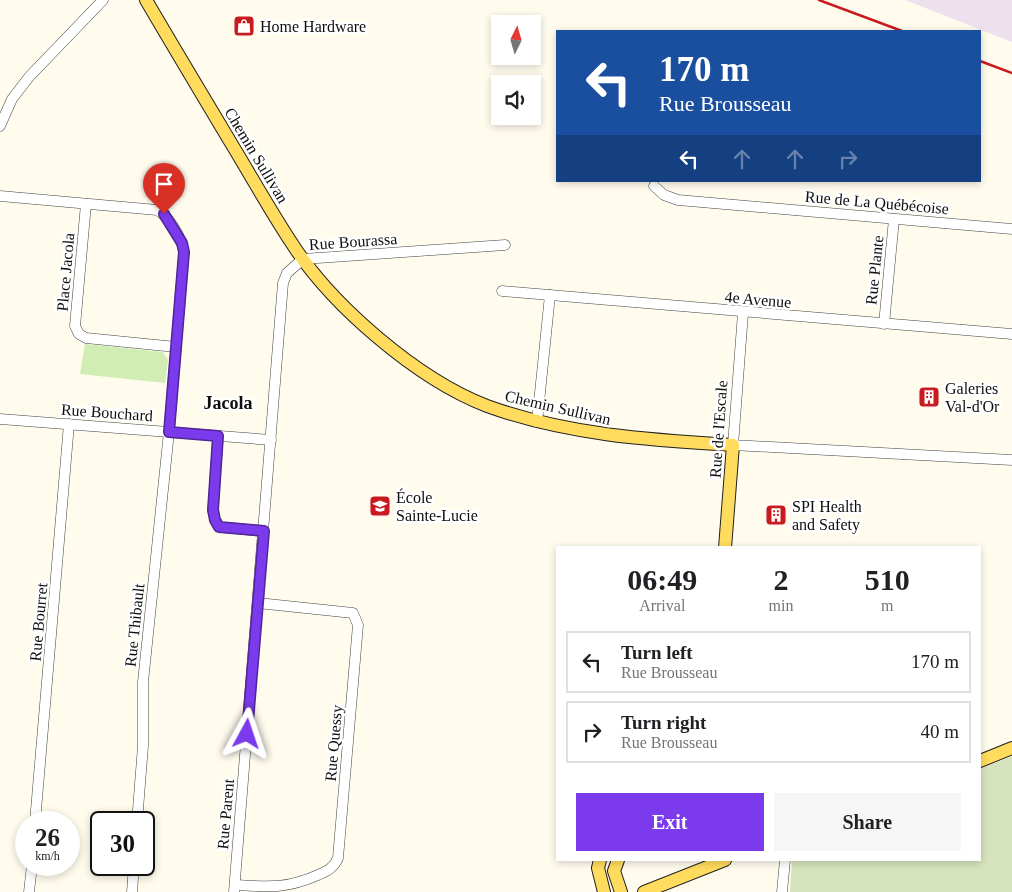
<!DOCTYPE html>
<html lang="en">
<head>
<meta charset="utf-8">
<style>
  body { margin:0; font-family:"Times New Roman",serif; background:#f6f6f6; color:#202124; height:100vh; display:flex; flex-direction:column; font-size:19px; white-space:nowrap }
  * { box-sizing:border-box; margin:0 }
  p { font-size:16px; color:#757577 }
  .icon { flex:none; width:28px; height:28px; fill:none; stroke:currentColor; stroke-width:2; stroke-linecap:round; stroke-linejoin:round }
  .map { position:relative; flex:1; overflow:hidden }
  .drawer { position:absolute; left:556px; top:546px; width:425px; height:315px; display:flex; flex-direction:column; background:#fff; border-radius:0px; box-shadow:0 2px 8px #0003 }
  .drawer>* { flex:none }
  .top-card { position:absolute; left:556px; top:30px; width:425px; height:152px; border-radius:0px; box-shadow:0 2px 8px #0003; background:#1a4fa0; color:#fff; overflow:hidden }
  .needle { width:32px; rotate:5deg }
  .buttons { position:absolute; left:491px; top:15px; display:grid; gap:10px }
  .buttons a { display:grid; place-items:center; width:50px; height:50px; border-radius:0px; background:#fff; box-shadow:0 2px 8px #0003; font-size:25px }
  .speed { position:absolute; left:15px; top:811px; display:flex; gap:10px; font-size:25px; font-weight:700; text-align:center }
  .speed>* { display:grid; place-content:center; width:65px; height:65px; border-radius:50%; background:#fff; box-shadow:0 2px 8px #0003; line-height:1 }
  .speed small { font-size:12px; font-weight:400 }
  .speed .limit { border:2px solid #111; border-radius:8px; background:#fff; color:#111 }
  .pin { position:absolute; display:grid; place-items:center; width:42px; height:42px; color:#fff; margin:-51px -21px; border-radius:50% 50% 50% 0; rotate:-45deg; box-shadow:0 0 5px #0007 }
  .pin .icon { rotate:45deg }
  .me { position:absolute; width:55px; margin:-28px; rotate:5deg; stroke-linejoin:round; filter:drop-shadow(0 0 4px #0008) }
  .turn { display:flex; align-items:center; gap:18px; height:105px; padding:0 20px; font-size:22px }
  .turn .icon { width:65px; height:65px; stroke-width:2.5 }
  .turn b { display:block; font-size:35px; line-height:42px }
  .lanes { display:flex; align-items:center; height:48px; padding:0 20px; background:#0003; justify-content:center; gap:25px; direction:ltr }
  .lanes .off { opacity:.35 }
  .eta { display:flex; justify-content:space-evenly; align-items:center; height:85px; text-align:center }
  .eta b { font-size:30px; font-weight:700; line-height:35px }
  .button { display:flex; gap:10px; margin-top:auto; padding:10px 20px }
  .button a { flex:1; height:58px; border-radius:0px; background:#7c3aed; color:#fff; font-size:20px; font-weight:700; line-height:58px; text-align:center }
  .button a+a { background:#f6f6f6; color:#202124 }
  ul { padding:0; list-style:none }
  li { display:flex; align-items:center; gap:15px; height:62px; margin:0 10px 8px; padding:0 10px; border:2px solid #e0e0e0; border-radius:0px }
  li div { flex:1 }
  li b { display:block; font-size:19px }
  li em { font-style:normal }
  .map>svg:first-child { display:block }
  .industrial { fill:#ece1ed }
  .green { fill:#d1edb4 }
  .cemetery { fill:#d6e3bd }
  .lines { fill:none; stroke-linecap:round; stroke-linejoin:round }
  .minor-casing { stroke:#414141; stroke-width:11 }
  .major-casing { stroke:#1f1f1f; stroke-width:14 }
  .minor { stroke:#fff; stroke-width:10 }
  .major { stroke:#ffdb5e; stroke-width:12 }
  .rail { stroke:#c91a1f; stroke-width:2.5 }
  .route-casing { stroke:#51269a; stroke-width:12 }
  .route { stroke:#7c3aed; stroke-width:9 }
  .labels { text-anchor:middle; stroke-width:5; stroke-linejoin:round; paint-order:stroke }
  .poi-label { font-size:16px; fill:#0e0e0e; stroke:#fff; text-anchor:start }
  .street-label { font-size:16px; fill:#0e0e0e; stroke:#fff }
  .neighbourhood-label { font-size:18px; font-weight:bold; fill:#0e0e0e; stroke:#fff }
</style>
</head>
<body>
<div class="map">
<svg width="1012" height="892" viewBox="0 0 1012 892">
  <rect width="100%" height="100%" fill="#fffcee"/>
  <!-- industrial -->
  <polygon class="industrial" points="905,0 1012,0 1012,42"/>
  <!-- green -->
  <polygon class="green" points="85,344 163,352 168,360 165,383 80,374"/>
  <!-- cemetery -->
  <polygon class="cemetery" points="1012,756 1012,892 790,892 792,860 980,860 980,769"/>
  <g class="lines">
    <!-- minor casing -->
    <g class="minor-casing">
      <g id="minor">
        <polyline points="0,126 12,99 29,77 103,0"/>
        <polyline points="654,186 664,195 678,200 1012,229"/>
        <path d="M 0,196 L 157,210 C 170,217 181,237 184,252 L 169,432 L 143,682 L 143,746 L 137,822"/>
        <polyline points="86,204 75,326 79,334 86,338 176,347"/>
        <polyline points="502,291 1012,334"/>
        <polyline points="743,313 733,445 1012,460"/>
        <polyline points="884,324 894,219"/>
        <polyline points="0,419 271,440"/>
        <polyline points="537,422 550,295"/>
        <polyline points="218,436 213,510 215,520 219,527 263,531"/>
        <polyline points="35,822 69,424"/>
        <path d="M 235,885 C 269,887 286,889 318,875 C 327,871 334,868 338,858 L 358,625 L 353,613 L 258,603"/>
        <polyline points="29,892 32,865"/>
        <polyline points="132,892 134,865"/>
        <polyline points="234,892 283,283 287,273 303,259 505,245"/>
        <polyline points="782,892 785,860"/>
      </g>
    </g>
    <!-- major casing -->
    <g class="major-casing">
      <g id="major">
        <path d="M 146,0 C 174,48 203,96 231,143 C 251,176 270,210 291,242 C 331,305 417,379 487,406 C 567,435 649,440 733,445 L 725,548"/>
        <polyline points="980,761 1012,748"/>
        <polyline points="600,860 598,868 604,892"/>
        <polyline points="618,860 614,871 621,892"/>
        <polyline points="644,892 725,860"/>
      </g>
    </g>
    <!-- minor -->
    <use href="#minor" class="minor"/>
    <!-- major -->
    <use href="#major" class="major"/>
    <!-- rail -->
    <g class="rail">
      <polyline points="819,0 902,31"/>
      <polyline points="980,61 1012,73"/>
    </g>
  </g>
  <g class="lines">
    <!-- route casing -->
    <g class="route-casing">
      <polyline id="route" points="164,214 182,243 184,252 169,432 218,436 213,510 215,520 219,527 264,531 247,734"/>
    </g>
    <!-- route -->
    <use href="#route" class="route"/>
  </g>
  <!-- icons -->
  <defs>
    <g id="shop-square" transform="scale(1.125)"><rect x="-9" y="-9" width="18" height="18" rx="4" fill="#c91a1f" stroke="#fff"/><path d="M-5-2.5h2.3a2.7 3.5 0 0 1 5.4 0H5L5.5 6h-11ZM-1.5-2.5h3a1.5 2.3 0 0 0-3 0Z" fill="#fff"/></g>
    <g id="building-square" transform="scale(1.125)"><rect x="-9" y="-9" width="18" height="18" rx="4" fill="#c91a1f" stroke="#fff"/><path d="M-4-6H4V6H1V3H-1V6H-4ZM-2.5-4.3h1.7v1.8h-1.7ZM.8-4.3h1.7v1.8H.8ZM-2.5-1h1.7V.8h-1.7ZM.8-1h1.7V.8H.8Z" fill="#fff"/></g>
    <g id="school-square" transform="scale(1.125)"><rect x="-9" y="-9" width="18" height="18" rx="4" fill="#c91a1f" stroke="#fff"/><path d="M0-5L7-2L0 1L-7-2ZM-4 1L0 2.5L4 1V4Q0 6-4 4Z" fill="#fff"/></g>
  </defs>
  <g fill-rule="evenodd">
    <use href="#shop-square" x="244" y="26"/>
    <use href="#building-square" x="929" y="397"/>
    <use href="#school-square" x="380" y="506"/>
    <use href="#building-square" x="776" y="515"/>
  </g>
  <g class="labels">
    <!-- poi labels -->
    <g class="poi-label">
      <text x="260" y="32">Home Hardware</text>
      <text x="945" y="394">Galeries<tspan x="945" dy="18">Val-d'Or</tspan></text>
      <text x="396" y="503">École<tspan x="396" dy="18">Sainte-Lucie</tspan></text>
      <text x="792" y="512">SPI Health<tspan x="792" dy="18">and Safety</tspan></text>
    </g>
    <!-- street labels -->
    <g class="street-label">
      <text transform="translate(257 155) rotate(59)" y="6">Chemin Sullivan</text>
      <text transform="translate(877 202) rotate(5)" y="6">Rue de La Québécoise</text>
      <text transform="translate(353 241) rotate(-4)" y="6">Rue Bourassa</text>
      <text transform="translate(874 270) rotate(-84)" y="6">Rue Plante</text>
      <text transform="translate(65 272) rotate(-85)" y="6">Place Jacola</text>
      <text transform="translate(758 299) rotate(5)" y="6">4e Avenue</text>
      <text transform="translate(558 407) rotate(13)" y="6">Chemin Sullivan</text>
      <text transform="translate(107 412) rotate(4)" y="6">Rue Bouchard</text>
      <text transform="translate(718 429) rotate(-86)" y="6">Rue de l'Escale</text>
      <text transform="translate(38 622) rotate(-85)" y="6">Rue Bourret</text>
      <text transform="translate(134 625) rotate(-84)" y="6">Rue Thibault</text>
      <text transform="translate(333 743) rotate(-85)" y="6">Rue Quessy</text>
      <text transform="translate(225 814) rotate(-85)" y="6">Rue Parent</text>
    </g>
    <!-- neighbourhood labels -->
    <g class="neighbourhood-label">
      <text x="228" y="409">Jacola</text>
    </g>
  </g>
</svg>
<div class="buttons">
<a><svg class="needle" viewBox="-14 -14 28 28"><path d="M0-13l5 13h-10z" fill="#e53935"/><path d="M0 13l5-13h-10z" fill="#757577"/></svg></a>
<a><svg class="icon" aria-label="sound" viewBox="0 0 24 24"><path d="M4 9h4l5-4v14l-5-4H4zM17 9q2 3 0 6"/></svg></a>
</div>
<div class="speed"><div>26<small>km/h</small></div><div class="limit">30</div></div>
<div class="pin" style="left:164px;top:214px;background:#d93025"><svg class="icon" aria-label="arrive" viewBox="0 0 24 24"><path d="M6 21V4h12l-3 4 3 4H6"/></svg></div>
<svg class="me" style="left:247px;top:734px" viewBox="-20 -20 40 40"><path d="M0-17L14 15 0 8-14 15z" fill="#7c3aed" stroke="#fff" stroke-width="4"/></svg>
<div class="top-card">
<div class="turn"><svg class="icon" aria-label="left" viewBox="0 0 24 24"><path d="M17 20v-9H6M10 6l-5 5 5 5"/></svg><div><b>170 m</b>Rue Brousseau</div></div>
<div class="lanes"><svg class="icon" aria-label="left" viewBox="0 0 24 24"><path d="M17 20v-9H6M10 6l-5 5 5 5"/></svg><svg class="icon off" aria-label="ahead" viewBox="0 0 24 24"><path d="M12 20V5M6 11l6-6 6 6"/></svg><svg class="icon off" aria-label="ahead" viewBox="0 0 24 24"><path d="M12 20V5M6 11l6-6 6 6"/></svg><svg class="icon off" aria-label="right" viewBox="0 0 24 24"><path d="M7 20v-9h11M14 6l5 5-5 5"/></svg></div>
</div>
<section class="drawer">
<div class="eta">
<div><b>06:49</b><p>Arrival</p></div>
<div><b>2</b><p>min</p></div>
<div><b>510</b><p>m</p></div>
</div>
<ul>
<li><svg class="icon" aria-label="left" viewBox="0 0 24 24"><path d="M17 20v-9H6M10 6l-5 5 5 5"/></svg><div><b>Turn left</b><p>Rue Brousseau</p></div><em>170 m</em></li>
<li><svg class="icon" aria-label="right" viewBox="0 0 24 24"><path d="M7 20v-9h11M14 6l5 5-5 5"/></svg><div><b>Turn right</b><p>Rue Brousseau</p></div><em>40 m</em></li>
</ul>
<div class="button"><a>Exit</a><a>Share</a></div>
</section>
</div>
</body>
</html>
